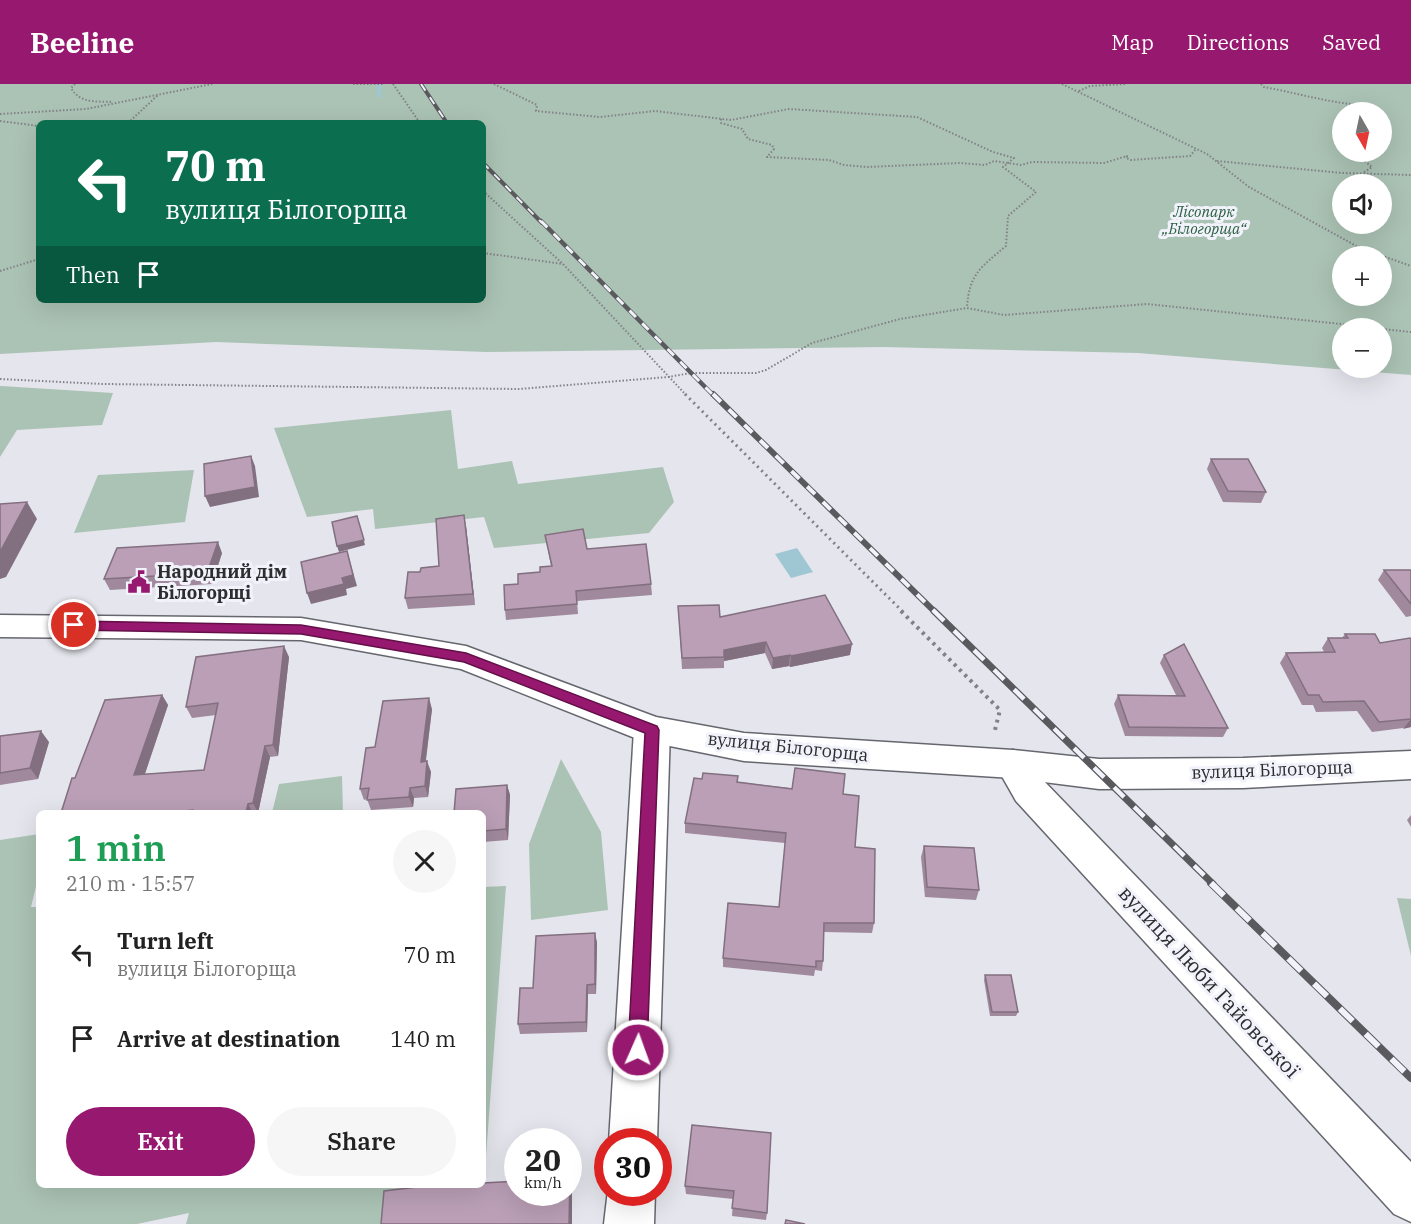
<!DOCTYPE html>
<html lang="en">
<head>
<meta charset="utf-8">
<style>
  body { margin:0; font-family:"IBM Plex Serif",serif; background:#f6f6f6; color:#222; height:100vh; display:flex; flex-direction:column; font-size:22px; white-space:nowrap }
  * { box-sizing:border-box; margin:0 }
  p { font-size:20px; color:#767676 }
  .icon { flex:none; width:33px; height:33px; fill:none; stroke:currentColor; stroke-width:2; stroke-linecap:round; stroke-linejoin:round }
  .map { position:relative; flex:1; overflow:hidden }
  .side { position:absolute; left:36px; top:726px; width:450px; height:378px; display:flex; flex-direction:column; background:#fff; border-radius:9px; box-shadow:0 6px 24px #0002 }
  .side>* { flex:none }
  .hud { position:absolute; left:36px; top:36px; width:450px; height:183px; border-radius:9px; box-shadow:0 6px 24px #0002; background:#0b6e4f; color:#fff; overflow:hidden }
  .needle { width:39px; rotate:171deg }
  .buttons { position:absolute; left:1332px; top:18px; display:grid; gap:12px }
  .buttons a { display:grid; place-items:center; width:60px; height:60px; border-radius:50%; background:#fff; box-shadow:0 6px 24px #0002; font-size:30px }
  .speed { position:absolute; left:504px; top:1044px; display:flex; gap:12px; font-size:30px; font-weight:700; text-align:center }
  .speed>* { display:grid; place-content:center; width:78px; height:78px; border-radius:50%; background:#fff; box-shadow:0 6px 24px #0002; line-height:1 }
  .speed small { font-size:15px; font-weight:400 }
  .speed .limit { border:9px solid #d22; background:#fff; color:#111 }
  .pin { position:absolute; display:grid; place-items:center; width:51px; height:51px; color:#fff; margin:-26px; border:3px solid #fff; border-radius:50%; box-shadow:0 2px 6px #0007 }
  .me { position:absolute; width:66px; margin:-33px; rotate:2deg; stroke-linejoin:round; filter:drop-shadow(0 0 4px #0008) }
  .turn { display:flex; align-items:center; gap:21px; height:126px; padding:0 30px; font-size:27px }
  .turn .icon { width:78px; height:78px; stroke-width:2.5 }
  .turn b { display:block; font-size:42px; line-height:51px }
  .then { display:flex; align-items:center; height:57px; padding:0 30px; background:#0003; gap:12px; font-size:22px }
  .round { display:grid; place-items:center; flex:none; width:63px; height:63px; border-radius:32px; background:#f6f6f6 }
  .headline { display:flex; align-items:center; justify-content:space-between; height:102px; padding:0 30px }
  h1 { font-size:36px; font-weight:600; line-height:45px; color:#1e9e55 }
  .cta { display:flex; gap:12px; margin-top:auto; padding:12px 30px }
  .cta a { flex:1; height:69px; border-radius:36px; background:#97186f; color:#fff; font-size:24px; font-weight:600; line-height:69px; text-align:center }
  .cta a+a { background:#f6f6f6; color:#222 }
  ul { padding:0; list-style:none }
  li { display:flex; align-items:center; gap:18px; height:84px; padding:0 30px }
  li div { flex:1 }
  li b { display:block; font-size:22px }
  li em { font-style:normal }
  header { display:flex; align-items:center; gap:36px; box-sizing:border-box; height:84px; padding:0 30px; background:#97186f; color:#fff }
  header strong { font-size:28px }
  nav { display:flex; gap:33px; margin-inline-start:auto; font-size:21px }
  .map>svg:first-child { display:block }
  .green { fill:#abc3b4; fill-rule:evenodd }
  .water { fill:#9fc7d3 }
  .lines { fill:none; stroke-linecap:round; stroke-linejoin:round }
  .stream { fill:#9fc7d3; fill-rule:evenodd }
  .minor-casing { stroke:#66666e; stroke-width:3 }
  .tertiary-casing { stroke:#66666e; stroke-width:3 }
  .path-far2 { stroke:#818187; stroke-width:2; stroke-dasharray:1.5 2; stroke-linecap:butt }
  .path-far1 { stroke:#818187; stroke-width:3; stroke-dasharray:2 4; stroke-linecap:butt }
  .path { stroke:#818187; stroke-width:4; stroke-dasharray:3 4.5; stroke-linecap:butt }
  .minor { fill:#fff; fill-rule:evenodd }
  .tertiary { fill:#fff; fill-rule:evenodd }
  .rail-far4-casing { stroke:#59595e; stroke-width:4 }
  .rail-far3-casing { stroke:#59595e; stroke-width:4.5 }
  .rail-far2-casing { stroke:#59595e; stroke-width:6 }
  .rail-far1-casing { stroke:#59595e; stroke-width:7 }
  .rail-casing { stroke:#59595e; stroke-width:8 }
  .rail-far4 { stroke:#f2f2fb; stroke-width:2; stroke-dasharray:8; stroke-linecap:butt }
  .rail-far3 { stroke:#f2f2fb; stroke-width:3; stroke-dasharray:9; stroke-linecap:butt }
  .rail-far2 { stroke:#f2f2fb; stroke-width:4; stroke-dasharray:11; stroke-linecap:butt }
  .rail-far1 { stroke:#f2f2fb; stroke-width:4.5; stroke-dasharray:14; stroke-linecap:butt }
  .rail { stroke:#f2f2fb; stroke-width:6; stroke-dasharray:18; stroke-linecap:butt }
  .wall { fill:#a0899d }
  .shaded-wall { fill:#826f7f }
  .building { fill:#ba9fb6; stroke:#826f7f; stroke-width:1.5 }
  .route { fill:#97186f; stroke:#621048; stroke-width:1.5 }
  .labels { text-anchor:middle; stroke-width:6; stroke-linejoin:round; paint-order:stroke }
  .far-park-label { font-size:15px; font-style:italic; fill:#2b6042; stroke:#f2f2fb }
  .poi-label { font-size:18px; font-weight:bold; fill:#2d2d31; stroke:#f2f2fb; text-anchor:start }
  .street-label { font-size:18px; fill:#2d2d31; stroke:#f2f2fb }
  .near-street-label { font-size:21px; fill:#2d2d31; stroke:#f2f2fb }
</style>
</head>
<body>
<header>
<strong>Beeline</strong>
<nav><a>Map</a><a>Directions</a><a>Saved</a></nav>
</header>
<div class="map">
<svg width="1411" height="1140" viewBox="0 0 1411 1140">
  <rect width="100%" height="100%" fill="#e5e5ed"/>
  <!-- green -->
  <g class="green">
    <path d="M 0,0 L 1411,0 L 1411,291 L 1138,269 L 883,263 L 486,268 L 216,258 L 0,270 ZM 1342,28 L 1382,28 L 1382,68 L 1342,68 ZM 39,39 L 483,39 L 483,216 L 39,216 ZM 1342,100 L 1382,100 L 1382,140 L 1342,140 ZM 1342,172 L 1382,172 L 1382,212 L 1342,212 ZM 1342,244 L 1382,244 L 1382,284 L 1342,284 Z"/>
    <polygon points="0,302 1,302 113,309 102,341 17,346 0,373"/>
    <polygon points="451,326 458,385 512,377 518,400 663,383 674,418 649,449 494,464 484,433 375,445 373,425 307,433 274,344"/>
    <polygon points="194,386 185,438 74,449 98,391"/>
    <polygon points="561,675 601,748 608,826 531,836 529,760"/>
    <polygon points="342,692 343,729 272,729 279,700"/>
    <polygon points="39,750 39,790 31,823 39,823 39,1101 483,1101 483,803 506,802 481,1140 186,1140 189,1129 137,1140 0,1140 0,756"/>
    <polygon points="1397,814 1411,815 1411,872"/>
  </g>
  <!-- water -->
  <polygon class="water" points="797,464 813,488 791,494 775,470"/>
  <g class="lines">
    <!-- stream -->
    <polygon class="stream" points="377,0 381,0 381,13 379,14 377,13"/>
    <!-- minor casing -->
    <g class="minor-casing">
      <g id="minor">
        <polygon points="652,632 664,636 670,646 657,1058 609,1058 634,646 640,636"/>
        <polygon points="1013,666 1026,670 1042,695 1411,1078 1411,1138 1394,1130 1016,717 995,680 1000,670"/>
        <polygon points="608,1106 608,1108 655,1108 654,1140 604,1140"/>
      </g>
    </g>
    <!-- tertiary casing -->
    <g class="tertiary-casing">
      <polygon id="tertiary" points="0,531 301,534 466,562 656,633 744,649 1013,666 1099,675 1243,674 1411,667 1411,695 1243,704 1099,705 1013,694 744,677 640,656 461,585 301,556 0,553"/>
    </g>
    <!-- path-far2 -->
    <g class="path-far2">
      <path d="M 75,0 L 71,4 C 80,20 97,17 113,18"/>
      <polyline points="353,0 383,0"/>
      <polyline points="393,0 420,39"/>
      <path d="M 494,0 L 537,21 L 536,27 L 600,33 L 655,27 L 731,36 L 789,25 L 917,33 L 993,68 L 1014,74 L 1003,83 L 1036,108 L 1008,132 L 1006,162 C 981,183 969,190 967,224"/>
      <polyline points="1062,0 1207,70 1249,103 1360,164 1411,182"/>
      <path d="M 1261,0 L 1264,3 C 1297,9 1329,19 1362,21 L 1355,28"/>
      <polyline points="1079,7 1090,2 1125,0"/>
      <polyline points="0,30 86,25 212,0"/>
      <polyline points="721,35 721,39 742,45 748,55 772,61 774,65 767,73 829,76 844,81 867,83 960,79 985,81 994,77 1021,81 1032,78 1104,79 1127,72 1126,74 1131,76 1190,72 1196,65"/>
      <polyline points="0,37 39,42"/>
      <polyline points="128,39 158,11"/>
      <polyline points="1354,68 1372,83 1363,89"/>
      <polyline points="1217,77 1342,89 1411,91"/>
      <polyline points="483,107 563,180 687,312"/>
      <polyline points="483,169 563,180"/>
      <polyline points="0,187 39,175"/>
      <polyline points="1382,245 1411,248"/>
      <polyline points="0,295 103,300 519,305 668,293 691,289 756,289 766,286 812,259 900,235 967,224 1004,231 1147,220 1380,244"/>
    </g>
    <!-- path-far1 -->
    <polyline class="path-far1" points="685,310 903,528"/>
    <!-- path -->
    <polyline class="path" points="901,527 1000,626 994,650"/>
    <!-- minor -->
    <use href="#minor" class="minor"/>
    <!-- tertiary -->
    <use href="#tertiary" class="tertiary"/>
    <!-- rail-far4 casing -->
    <g class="rail-far4-casing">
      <g id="rail-far4">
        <polyline points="421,0 447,39"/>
        <polyline points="483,79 542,139"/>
      </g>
    </g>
    <!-- rail-far3 casing -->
    <g class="rail-far3-casing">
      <polyline id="rail-far3" points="541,137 714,312"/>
    </g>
    <!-- rail-far2 casing -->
    <g class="rail-far2-casing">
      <polyline id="rail-far2" points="713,310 935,528"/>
    </g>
    <!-- rail-far1 casing -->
    <g class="rail-far1-casing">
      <polyline id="rail-far1" points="934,527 1213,800"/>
    </g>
    <!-- rail casing -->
    <g class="rail-casing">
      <polyline id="rail" points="1211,799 1411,994"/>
    </g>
    <!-- rail-far4 -->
    <use href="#rail-far4" class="rail-far4"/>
    <!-- rail-far3 -->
    <use href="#rail-far3" class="rail-far3"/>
    <!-- rail-far2 -->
    <use href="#rail-far2" class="rail-far2"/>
    <!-- rail-far1 -->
    <use href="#rail-far1" class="rail-far1"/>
    <!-- rail -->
    <use href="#rail" class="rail"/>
  </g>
  <!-- wall -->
  <g class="wall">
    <polygon points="1211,375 1266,408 1261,419 1223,418 1207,385"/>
    <polygon points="466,442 475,521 408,525 405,514 420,488 439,482"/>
    <polygon points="545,451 587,465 651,500 652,511 577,517 578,530 506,536 505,526 518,500 551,482"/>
    <polygon points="222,469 212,500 110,506 104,495"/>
    <polygon points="1384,486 1411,486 1411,532 1406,533 1378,496"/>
    <polygon points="678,522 720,533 850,571 790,583 789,582 772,585 765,569 724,577 724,584 682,585"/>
    <polygon points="1345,550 1380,559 1411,555 1411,643 1372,648 1357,627 1316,628 1313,621 1302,621 1280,579 1286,569 1324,568 1322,564 1328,554 1342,554"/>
    <polygon points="1164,571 1228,644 1223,653 1125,652 1114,620 1118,611 1176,611 1160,579"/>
    <polygon points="289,573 278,672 270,673 258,729 61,729 75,694 162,611 168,621 145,690 204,686 216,631 192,634 186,623"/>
    <polygon points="432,625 426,677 431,688 428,713 414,714 413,723 371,726 367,715 364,716 360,705 375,663"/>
    <polygon points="0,652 49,658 38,695 0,701"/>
    <polygon points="738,692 738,698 843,710 855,763 874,839 872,849 824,848 823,877 822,887 815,886 814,892 723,883 723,874 779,823 785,759 685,749 685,739 702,695"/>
    <polygon points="507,701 510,711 508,756 483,758 483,729"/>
    <polygon points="1411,731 1411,743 1407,736"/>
    <polygon points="924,762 979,806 976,816 925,813 921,773"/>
    <polygon points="595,849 597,859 596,910 588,910 587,948 520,950 518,940 533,904"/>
    <polygon points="985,891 1018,928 1016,932 990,932 984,896"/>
    <polygon points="692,1041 767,1129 766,1136 732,1132 733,1115 686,1110 685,1102"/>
  </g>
  <!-- shaded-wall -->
  <g class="shaded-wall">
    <polygon points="251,372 255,382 259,413 210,423 205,412"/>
    <polygon points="27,418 37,435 6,493 0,495 0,468"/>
    <polygon points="464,431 466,442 475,521 473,510"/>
    <polygon points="357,432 365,461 339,468 337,462"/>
    <polygon points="218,458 222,469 212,500 207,489"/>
    <polygon points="347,467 357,502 346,505 347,511 311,520 307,509 342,494"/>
    <polygon points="766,558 765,569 724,577 724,566"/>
    <polygon points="852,560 850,571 790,583 791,572"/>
    <polygon points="284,562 289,573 278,672 273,661"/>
    <polygon points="790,571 789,582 772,585 773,574"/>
    <polygon points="162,611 168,621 141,701 134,691"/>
    <polygon points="429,614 432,625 424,688 421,678"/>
    <polygon points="1411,635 1411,643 1403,645"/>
    <polygon points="41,647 49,658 38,695 30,684"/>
    <polygon points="265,662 270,673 258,729 253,719"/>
    <polygon points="427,677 431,688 428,713 425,702"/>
    <polygon points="507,701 510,711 508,756 506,745"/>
    <polygon points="410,704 414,714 413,723 409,713"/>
    <polygon points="248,720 253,729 246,729"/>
    <polygon points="595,849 597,859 596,910 595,900"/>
    <polygon points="587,901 588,910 587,948 586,938"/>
    <polygon points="570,1093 572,1101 572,1140 569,1140"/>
  </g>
  <!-- building -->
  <g class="building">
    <polygon points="251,372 255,403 205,412 204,380"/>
    <polygon points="1211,375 1248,375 1266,408 1228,407"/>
    <polygon points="27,418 0,468 0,420"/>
    <polygon points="464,431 473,510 405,514 408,488 420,488 421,484 439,482 436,435"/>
    <polygon points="357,432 364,456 337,462 332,438"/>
    <polygon points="583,445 587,465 646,460 651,500 576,507 577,520 505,526 504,501 518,500 518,490 540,488 540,483 552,482 545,451"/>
    <polygon points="218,458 207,489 104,495 117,464"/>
    <polygon points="347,467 353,491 342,494 344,500 307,509 301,478"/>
    <polygon points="1384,486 1411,486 1411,520"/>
    <polygon points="825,511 852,560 791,572 790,571 773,574 766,558 724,566 724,573 682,574 678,522 719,521 720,533"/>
    <polygon points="1345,550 1375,550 1380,559 1410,554 1411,555 1411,635 1379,638 1364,617 1323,618 1319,611 1308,611 1286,569 1335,568 1328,554 1348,554"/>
    <polygon points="1184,560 1228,644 1129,643 1118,611 1185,612 1164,571"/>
    <polygon points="284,562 273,661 265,662 253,719 248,720 246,729 193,729 193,726 165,729 61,729 72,694 75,694 105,616 162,611 134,691 204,686 218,619 186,623 196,573"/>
    <polygon points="429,614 421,678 427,677 425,702 410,704 409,713 367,716 369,704 360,705 366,664 375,663 383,617"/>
    <polygon points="41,647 30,684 0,689 0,652"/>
    <polygon points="795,684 845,690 843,710 859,712 855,763 875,765 874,839 824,839 823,877 816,877 816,883 723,874 728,819 779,823 786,749 685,739 694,694 702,695 703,689 738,692 737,698 792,705"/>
    <polygon points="507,701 506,745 483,747 483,729 454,729 456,705"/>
    <polygon points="924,762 974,764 979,806 927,803"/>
    <polygon points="595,849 595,900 587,901 586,938 518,940 520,904 533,904 536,852"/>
    <polygon points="985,891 1011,891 1018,928 992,928"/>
    <polygon points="692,1041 771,1049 767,1129 732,1124 734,1107 685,1102"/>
    <polygon points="568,1093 570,1093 569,1140 381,1140 384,1107 434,1101 483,1101 483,1099 518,1097 518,1108 568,1108"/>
    <polygon points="786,1136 805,1140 785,1140"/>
  </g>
  <!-- route -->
  <polygon class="route" points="74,537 301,541 466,569 657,642 659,646 647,966 644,972 638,975 631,972 628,966 645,649 464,578 301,550 74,546 67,541"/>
  <!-- icons -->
  <defs>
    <g id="civic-bare" transform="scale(1.8)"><path d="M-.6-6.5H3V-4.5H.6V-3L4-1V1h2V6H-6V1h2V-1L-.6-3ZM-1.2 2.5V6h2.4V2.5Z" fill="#97186f" stroke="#f2f2fb" stroke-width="2.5" paint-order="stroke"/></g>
  </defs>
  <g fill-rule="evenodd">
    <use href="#civic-bare" x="139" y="498"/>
  </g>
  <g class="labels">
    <!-- far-park labels -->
    <g class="far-park-label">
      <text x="1204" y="133">Лісопарк<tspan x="1204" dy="17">„Білогорща“</tspan></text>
    </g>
    <!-- poi labels -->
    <g class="poi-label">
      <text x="157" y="494">Народний дім<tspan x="157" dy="21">Білогорщі</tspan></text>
    </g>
    <!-- street labels -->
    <g class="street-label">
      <text transform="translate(788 663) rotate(6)" y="6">вулиця Білогорща</text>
      <text transform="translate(1272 686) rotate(-2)" y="6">вулиця Білогорща</text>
    </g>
    <!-- near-street labels -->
    <g class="near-street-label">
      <text transform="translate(1209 898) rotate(47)" y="7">вулиця Люби Гайовської</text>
    </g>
  </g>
</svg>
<div class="buttons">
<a><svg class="needle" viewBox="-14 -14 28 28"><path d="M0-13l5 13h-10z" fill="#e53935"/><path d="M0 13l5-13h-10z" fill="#767676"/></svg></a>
<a><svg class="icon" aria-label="sound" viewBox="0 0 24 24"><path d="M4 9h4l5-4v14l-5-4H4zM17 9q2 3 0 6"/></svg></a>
<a>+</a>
<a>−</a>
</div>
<div class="speed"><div>20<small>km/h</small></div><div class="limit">30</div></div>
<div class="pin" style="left:74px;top:541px;background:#d93025"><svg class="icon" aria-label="arrive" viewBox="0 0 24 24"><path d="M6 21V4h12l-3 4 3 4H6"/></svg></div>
<svg class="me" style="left:638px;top:966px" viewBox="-20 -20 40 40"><circle r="17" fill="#97186f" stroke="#fff" stroke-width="3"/><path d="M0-11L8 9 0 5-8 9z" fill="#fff"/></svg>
<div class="hud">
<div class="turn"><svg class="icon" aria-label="left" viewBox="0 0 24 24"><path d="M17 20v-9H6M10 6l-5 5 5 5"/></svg><div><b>70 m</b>вулиця Білогорща</div></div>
<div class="then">Then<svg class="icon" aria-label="arrive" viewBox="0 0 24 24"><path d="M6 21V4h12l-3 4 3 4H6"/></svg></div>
</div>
<section class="side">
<div class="headline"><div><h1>1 min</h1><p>210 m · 15:57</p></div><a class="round"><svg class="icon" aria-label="close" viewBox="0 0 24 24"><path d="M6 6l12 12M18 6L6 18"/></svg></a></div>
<ul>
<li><svg class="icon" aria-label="left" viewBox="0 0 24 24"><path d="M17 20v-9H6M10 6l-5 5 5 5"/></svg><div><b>Turn left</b><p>вулиця Білогорща</p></div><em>70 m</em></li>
<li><svg class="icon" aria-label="arrive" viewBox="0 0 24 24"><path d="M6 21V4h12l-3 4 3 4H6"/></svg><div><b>Arrive at destination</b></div><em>140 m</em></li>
</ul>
<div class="cta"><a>Exit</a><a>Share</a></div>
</section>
</div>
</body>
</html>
